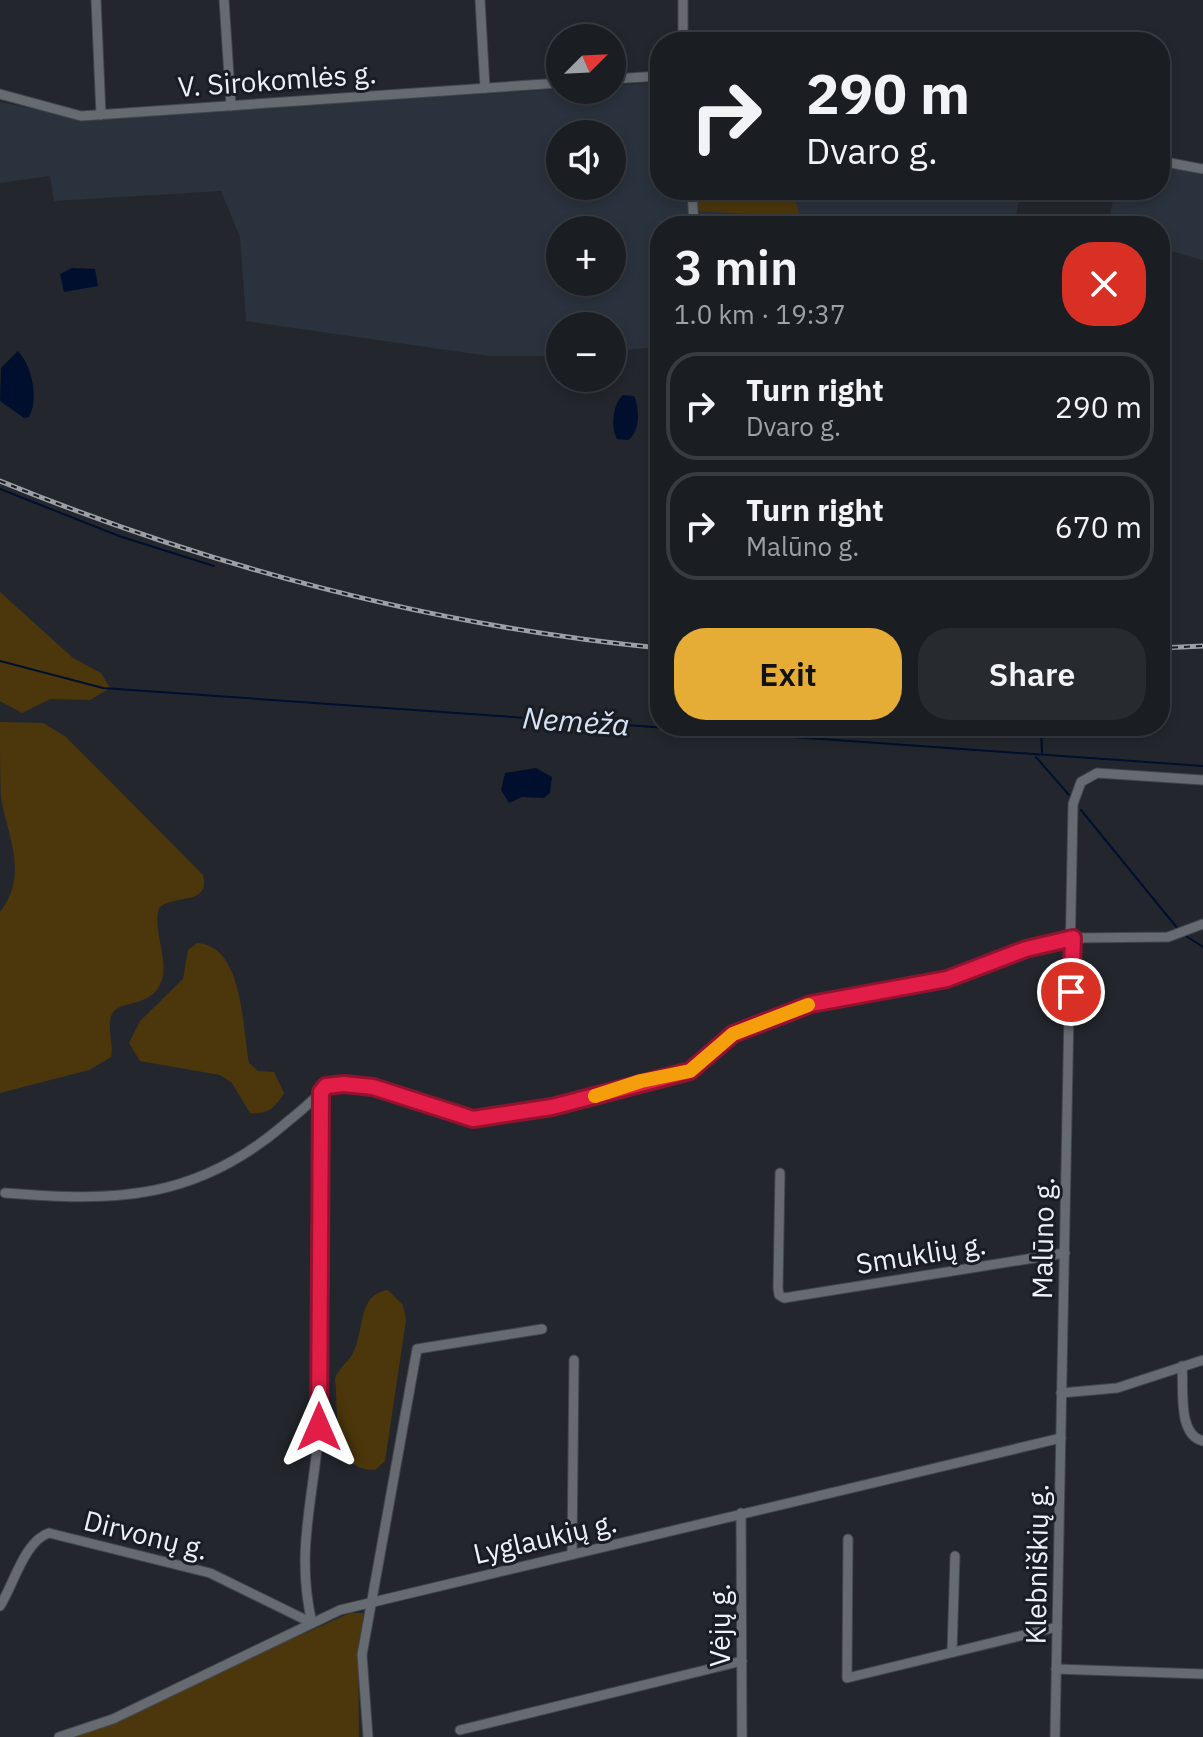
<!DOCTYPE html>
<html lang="en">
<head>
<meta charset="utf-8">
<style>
  body { margin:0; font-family:"IBM Plex Sans",sans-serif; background:#272a2f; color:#f1f3f6; height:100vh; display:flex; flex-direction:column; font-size:30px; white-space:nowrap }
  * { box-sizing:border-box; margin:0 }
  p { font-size:26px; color:#9fa2a5 }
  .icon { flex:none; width:44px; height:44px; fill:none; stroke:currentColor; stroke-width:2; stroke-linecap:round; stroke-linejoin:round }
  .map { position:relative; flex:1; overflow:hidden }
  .drawer { position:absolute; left:650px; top:216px; width:520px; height:520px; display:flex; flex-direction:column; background:#1a1d22; border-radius:32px; box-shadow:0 4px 12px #0003,0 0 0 2px #383b40 }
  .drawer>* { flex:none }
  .guide { position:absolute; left:650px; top:32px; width:520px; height:168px; border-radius:32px; box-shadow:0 4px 12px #0003,0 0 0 2px #383b40; background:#1a1d22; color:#f1f3f6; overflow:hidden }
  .needle { width:52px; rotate:66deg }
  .buttons { position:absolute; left:546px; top:24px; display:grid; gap:16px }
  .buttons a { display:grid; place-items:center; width:80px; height:80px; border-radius:50%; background:#1a1d22; box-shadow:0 4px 12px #0003,0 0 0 2px #383b40; font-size:40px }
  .pin { position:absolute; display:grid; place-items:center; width:68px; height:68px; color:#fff; margin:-34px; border:4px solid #fff; border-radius:50%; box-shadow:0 2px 8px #0007 }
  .me { position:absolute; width:88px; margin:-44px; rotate:0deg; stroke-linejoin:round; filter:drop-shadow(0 0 6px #0008) }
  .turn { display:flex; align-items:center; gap:28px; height:168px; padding:0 24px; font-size:36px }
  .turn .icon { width:104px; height:104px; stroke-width:2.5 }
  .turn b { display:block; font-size:56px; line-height:68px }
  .round { display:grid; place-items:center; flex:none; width:84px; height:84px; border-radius:32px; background:#272a2f }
  .head { display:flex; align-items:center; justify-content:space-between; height:136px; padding:0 24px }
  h1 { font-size:48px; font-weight:600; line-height:60px }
  .action { display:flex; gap:16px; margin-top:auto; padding:16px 24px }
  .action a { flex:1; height:92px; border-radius:32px; background:#e6ad36; color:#111; font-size:32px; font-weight:600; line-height:92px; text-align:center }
  .action a+a { background:#272a2f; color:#f1f3f6 }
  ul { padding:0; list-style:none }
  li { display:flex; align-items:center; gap:24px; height:108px; margin:0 16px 12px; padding:0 8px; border:4px solid #383b40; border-radius:32px }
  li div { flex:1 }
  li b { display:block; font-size:30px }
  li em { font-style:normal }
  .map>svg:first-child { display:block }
  .built { fill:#2a323d; fill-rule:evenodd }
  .green { fill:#4c370c }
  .water { fill:#000f2d }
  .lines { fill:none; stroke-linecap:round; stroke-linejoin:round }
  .stream { stroke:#000f2d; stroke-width:2 }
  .minor-casing { stroke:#42464b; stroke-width:11 }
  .minor { stroke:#666b72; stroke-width:9 }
  .rail-casing { stroke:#9ca0a5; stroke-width:5 }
  .rail { stroke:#191d23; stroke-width:2; stroke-dasharray:6; stroke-linecap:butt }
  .route-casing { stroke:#92132f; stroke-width:20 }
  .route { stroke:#e11d48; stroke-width:14 }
  .slow { stroke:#f59e0b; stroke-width:14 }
  .labels { text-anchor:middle; stroke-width:6; stroke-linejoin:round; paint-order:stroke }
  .street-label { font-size:28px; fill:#edf0f5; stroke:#191d23 }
  .water-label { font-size:30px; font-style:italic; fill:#d7e3f5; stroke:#191d23 }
</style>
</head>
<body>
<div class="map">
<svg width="1203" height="1737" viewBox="0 0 1203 1737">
  <rect width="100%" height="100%" fill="#23272d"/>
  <!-- built -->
  <g class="built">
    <path d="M 660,82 L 660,190 L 1021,190 L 1014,226 L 660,226 L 660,347 L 612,351 L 612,326 L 560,326 L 560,356 L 489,356 L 246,321 L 240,237 L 221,191 L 54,201 L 50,176 L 0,183 L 0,102 L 84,119 L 560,89 L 612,90 L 612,86 ZM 560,134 L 612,134 L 612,186 L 560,186 ZM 560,230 L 612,230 L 612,282 L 560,282 Z"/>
    <polygon points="1160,166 1203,175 1203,260 1160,248 1160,226 1108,226 1115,190 1160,190"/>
  </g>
  <!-- green -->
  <g class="green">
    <polygon points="697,190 759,190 759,197 792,190 800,217 699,211"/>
    <polygon points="0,592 73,658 101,673 110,688 90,700 50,699 22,713 0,701"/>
    <path d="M 0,722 L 43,723 L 66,737 L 203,875 C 211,906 174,894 159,908 C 152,932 170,960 161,982 C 152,1008 120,999 112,1014 C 106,1026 114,1043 111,1057 L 89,1070 L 0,1093 L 0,912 C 29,875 8,837 1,798 C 0,774 0,746 0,722 Z"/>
    <path d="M 197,943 C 244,946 242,1028 249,1063 L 258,1071 L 274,1072 L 284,1093 C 275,1108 267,1115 250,1113 L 232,1083 L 220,1075 L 140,1061 L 129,1043 L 140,1021 L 183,979 L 188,950 Z"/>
    <path d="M 388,1290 L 403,1305 L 406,1320 L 385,1461 L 375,1470 C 330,1471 339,1411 335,1379 C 339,1367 348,1363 353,1353 C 365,1330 357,1294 388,1290 Z"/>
    <polygon points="350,1613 364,1613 358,1646 359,1737 75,1737"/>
  </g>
  <!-- water -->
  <g class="water">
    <polygon points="72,268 95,269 98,286 64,292 60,274"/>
    <path d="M 18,351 C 32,366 39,399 29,417 L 24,418 L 0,401 L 1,368 Z"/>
    <path d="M 623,395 L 634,396 C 640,408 640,433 628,440 L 617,439 C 610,428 613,403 623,395 Z"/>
    <polygon points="536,768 552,777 550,793 544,798 522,797 509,803 501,790 505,773"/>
  </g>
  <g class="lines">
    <!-- stream -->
    <g class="stream">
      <polyline points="0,489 119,536 214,566"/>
      <polyline points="0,661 103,688 1203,766"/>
      <polyline points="1041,726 1042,752"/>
      <polyline points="1036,757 1069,795"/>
      <polyline points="1081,810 1178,929"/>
      <polyline points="1186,936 1203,947"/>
    </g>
    <!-- minor casing -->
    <g class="minor-casing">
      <g id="minor">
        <polyline points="96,0 101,115"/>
        <polyline points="224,0 231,106"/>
        <polyline points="480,0 485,88"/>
        <polyline points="683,42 683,0"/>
        <polyline points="612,79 660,76"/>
        <polyline points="0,94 81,116 560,83"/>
        <polyline points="1160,161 1203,169"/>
        <polyline points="692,190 694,226"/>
        <polyline points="780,1173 778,1288 779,1295 784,1298 1065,1253"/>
        <path d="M 5,1193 C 117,1202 197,1200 286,1123 C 299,1112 315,1100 326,1086 L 344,1084 L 373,1087 L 473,1119 L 509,1115 L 690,1071 L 733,1034 L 831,998 L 947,979 L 1026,949 L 1073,938 L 1168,937 L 1203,924"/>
        <path d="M 1182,1366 C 1184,1388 1177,1435 1203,1441"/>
        <polyline points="1061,1393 1117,1388 1203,1360"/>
        <polyline points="741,1513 742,1737"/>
        <polyline points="848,1539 847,1678 1057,1627"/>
        <polyline points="572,1554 574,1360"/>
        <path d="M 0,1606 C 13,1586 25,1540 49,1533 L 210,1573 L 312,1623"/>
        <path d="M 312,1623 C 295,1551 314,1498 319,1427 L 321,1092"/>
        <polyline points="952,1652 955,1556"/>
        <polyline points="1056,1669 1203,1674"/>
        <polyline points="460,1730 742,1661"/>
        <polyline points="59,1737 113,1719 340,1610 1061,1438"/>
        <polyline points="368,1737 362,1655 417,1349 542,1329"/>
        <polyline points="1055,1737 1073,804 1081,782 1097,773 1203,780"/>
      </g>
    </g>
    <!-- minor -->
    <use href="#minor" class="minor"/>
    <!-- rail casing -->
    <g class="rail-casing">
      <g id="rail">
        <path d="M 0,481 C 211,567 433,626 660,648"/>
        <polyline points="1160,648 1203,646"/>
      </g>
    </g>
    <!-- rail -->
    <use href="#rail" class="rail"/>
  </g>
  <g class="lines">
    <!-- route casing -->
    <g class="route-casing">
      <polyline id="route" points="319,1427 321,1092 326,1086 344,1084 373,1087 473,1119 552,1107 690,1071 733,1034 811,1004 947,979 1026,949 1073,938 1071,992"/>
    </g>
    <!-- route -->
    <use href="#route" class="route"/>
    <!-- slow -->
    <polyline class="slow" points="595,1096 641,1081 690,1071 733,1034 808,1005"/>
  </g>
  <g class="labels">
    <!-- street labels -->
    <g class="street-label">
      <text transform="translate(277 80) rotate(-4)" y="10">V. Sirokomlės g.</text>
      <text transform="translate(1043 1238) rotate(-89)" y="10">Malūno g.</text>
      <text transform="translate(921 1254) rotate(-9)" y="10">Smuklių g.</text>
      <text transform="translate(146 1535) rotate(14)" y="10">Dirvonų g.</text>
      <text transform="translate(545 1538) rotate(-13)" y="10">Lyglaukių g.</text>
      <text transform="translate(1037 1564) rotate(-89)" y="10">Klebniškių g.</text>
      <text transform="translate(720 1625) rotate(-90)" y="10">Vėjų g.</text>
    </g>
    <!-- water labels -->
    <g class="water-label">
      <text transform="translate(576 722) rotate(4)" y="10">Nemėža</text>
    </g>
  </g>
</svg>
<div class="buttons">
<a><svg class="needle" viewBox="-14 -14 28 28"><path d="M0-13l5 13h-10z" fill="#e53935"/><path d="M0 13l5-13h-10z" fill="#9fa2a5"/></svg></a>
<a><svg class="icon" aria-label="sound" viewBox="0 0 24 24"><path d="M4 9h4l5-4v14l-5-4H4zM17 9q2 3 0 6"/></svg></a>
<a>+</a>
<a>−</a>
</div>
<div class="pin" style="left:1071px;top:992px;background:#d93025"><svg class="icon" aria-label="arrive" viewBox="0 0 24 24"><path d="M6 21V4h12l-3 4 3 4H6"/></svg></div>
<svg class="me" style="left:319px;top:1427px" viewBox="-20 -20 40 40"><path d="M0-17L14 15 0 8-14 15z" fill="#e11d48" stroke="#fff" stroke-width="4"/></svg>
<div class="guide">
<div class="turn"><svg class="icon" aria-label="right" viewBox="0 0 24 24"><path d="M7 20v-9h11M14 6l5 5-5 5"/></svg><div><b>290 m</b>Dvaro g.</div></div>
</div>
<section class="drawer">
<div class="head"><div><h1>3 min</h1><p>1.0 km · 19:37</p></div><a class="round" style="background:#d93025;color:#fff"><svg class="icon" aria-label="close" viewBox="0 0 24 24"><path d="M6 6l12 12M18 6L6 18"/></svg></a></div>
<ul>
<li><svg class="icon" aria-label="right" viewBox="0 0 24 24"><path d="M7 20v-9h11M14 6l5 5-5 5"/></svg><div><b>Turn right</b><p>Dvaro g.</p></div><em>290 m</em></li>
<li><svg class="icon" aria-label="right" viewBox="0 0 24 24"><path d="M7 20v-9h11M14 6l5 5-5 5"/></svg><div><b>Turn right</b><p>Malūno g.</p></div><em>670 m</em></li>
</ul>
<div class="action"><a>Exit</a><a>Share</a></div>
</section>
</div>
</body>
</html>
